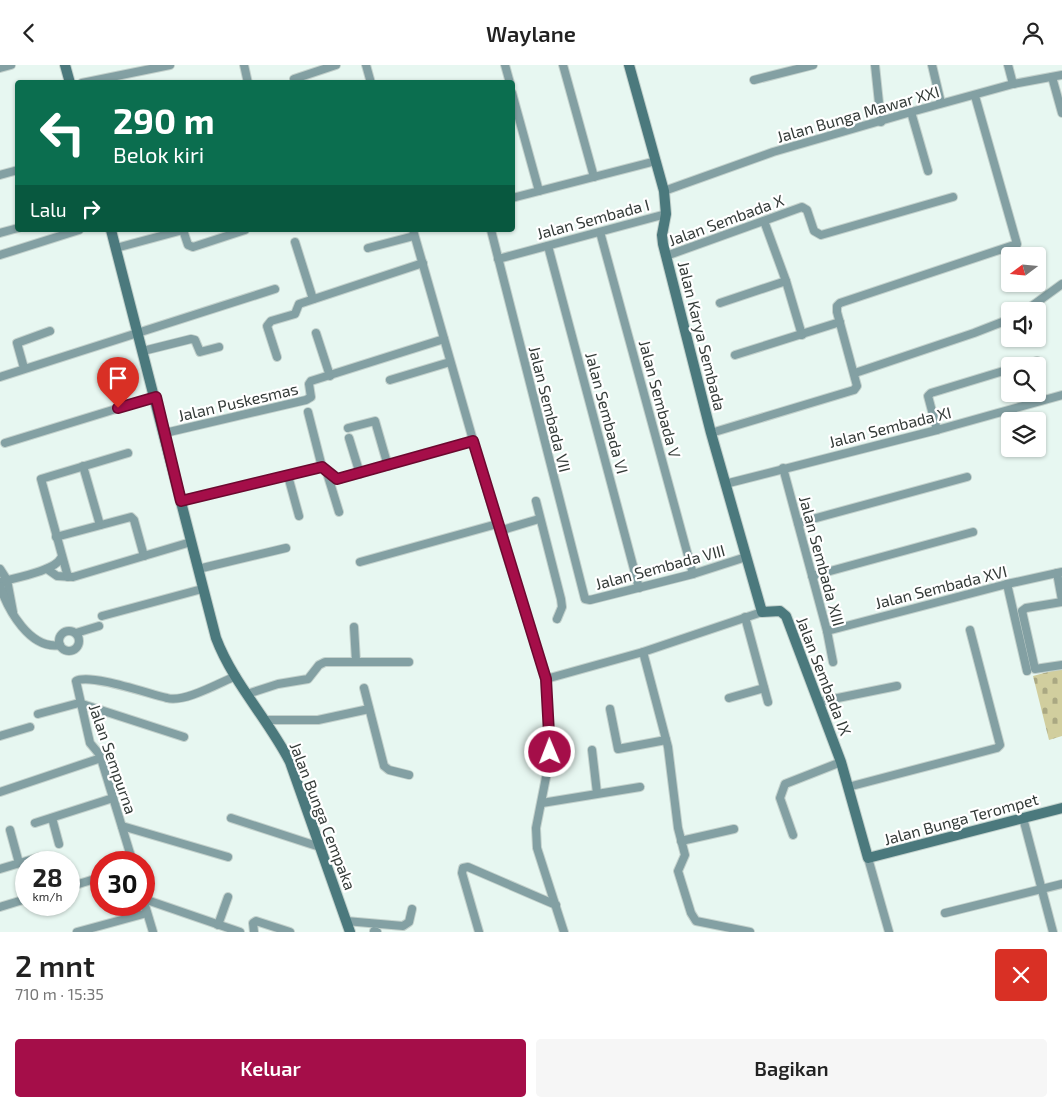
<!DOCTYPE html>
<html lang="id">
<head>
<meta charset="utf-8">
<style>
  body { margin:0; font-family:"Exo 2",sans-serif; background:#f6f6f6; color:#222; height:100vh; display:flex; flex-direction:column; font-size:19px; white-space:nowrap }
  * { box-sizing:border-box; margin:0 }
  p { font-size:16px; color:#767676 }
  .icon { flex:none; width:28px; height:28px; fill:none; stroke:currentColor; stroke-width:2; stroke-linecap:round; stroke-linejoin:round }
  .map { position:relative; height:867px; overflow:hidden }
  .panel { display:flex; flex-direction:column; background:#fff; flex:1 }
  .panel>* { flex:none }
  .hud { position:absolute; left:15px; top:15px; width:500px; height:152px; border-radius:5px; box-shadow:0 1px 4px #0004; background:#0b6e4f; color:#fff; overflow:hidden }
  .needle { width:32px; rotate:254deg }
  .tools { position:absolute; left:1001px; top:182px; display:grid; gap:10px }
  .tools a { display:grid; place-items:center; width:45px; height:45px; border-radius:5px; background:#fff; box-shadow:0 1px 4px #0004; font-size:25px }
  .speed { position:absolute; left:15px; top:786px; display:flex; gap:10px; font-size:25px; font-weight:700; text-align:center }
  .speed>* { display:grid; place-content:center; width:65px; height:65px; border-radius:50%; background:#fff; box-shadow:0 1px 4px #0004; line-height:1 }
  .speed small { font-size:12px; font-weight:400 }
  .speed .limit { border:8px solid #d22; background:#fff; color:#111 }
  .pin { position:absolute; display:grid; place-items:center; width:42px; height:42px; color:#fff; margin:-51px -21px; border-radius:50% 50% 50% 0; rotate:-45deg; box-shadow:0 0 5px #0007 }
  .pin .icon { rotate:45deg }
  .me { position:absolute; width:55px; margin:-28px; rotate:359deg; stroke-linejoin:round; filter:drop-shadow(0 0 4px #0008) }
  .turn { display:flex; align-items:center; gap:18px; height:105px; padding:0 15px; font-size:22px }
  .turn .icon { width:65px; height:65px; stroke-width:2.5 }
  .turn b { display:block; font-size:35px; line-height:42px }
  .then { display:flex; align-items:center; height:48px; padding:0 15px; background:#0003; gap:10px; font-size:19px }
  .round { display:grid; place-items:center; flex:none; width:52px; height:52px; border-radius:5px; background:#f6f6f6 }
  .headline { display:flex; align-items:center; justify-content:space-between; height:85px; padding:0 15px }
  h1 { font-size:30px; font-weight:600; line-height:38px }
  .primary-button { display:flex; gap:10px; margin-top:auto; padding:10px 15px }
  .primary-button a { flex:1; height:58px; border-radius:5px; background:#a50e49; color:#fff; font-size:20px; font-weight:600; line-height:58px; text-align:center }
  .primary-button a+a { background:#f6f6f6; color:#222 }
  header { display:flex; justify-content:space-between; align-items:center; height:65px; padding:0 15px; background:#fff; font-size:22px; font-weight:600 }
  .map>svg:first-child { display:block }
  .cemetery { fill:url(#cemetery-stones) }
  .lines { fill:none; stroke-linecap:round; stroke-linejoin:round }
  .street-casing { stroke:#c3d1cc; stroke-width:10 }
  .secondary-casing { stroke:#c3d1cc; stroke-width:12 }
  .street { stroke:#83a0a3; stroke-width:8 }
  .secondary { stroke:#4b797d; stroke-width:10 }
  .route-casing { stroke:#6b092f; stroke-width:12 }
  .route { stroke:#a50e49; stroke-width:9 }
  .labels { text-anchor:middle; stroke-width:4.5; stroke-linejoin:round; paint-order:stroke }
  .street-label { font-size:16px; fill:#343b38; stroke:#fff }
</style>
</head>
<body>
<header><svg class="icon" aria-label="back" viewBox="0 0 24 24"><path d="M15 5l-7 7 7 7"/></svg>Waylane<svg class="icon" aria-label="person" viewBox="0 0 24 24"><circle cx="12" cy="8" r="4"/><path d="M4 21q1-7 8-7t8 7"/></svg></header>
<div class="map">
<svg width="1062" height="867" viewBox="0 0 1062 867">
  <defs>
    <pattern id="cemetery-stones" width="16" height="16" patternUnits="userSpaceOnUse" patternTransform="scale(1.25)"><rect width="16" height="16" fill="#d1ce9e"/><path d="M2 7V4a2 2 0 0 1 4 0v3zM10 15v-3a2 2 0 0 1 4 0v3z" fill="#aaa882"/></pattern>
  </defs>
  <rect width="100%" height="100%" fill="#e7f7f1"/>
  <!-- cemetery -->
  <polygon class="cemetery" points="1062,603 1062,671 1049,675 1033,611"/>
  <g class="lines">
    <!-- street casing -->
    <g class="street-casing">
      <g id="street">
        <polyline points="244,0 248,18"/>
        <polyline points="366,0 371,18"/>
        <polyline points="505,0 510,18"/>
        <polyline points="563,0 594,112"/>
        <polyline points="875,0 881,57"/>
        <polyline points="932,0 941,38"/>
        <polyline points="1008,0 1013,19"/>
        <polyline points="0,3 11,0"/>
        <polyline points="1052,12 1062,48"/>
        <polyline points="294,14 336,0"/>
        <polyline points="754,15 813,0"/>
        <polyline points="82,18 170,0"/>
        <polyline points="512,28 539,126"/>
        <polyline points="911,47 928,106"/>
        <polyline points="0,110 18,105"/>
        <polyline points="664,126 773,87 911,47 1013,19 1062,10"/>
        <polyline points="512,133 656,96"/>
        <polyline points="764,156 786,216 802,270"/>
        <polyline points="413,165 499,466 546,614 551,687 536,763 537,783 564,867"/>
        <polyline points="491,165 585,534 590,535 693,509 746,492"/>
        <polyline points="600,167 693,509"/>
        <polyline points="0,168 18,163"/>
        <polyline points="295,177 313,234"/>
        <polyline points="548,181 639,523"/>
        <polyline points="116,183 183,165 188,180 193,182 245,165"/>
        <polyline points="368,183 414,171"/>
        <polyline points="0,190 79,165"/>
        <polyline points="666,191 802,142 807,145 814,166 821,170 953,132"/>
        <polyline points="498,194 666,149"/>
        <polyline points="720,238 786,216"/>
        <polyline points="1025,246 1062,219"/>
        <polyline points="316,268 330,311"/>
        <polyline points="143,286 191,274 195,275 200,287 219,282"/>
        <polyline points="735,290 840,257"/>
        <polyline points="277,292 267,261 271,256 295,249 299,239 423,198"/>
        <polyline points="1020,301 1037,296"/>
        <polyline points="24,303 17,278 50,266"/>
        <polyline points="855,308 974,268 1010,254"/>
        <polyline points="0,312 275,224"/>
        <polyline points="390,315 450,297"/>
        <polyline points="308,347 322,402"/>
        <polyline points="348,363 375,356 388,401"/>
        <polyline points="937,365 928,331 931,328 1010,304"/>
        <polyline points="165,368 306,335 311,332 309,319 311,316 444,274"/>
        <polyline points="711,368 854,325 857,321 837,247 837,241 840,238 1017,179 975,31"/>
        <polyline points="349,373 360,409"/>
        <polyline points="5,378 155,332"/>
        <polyline points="83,401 100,460"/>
        <polyline points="783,403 827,566 833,597"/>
        <polyline points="327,408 339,447"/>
        <polyline points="288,411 299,451"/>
        <polyline points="725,419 937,365 1062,330"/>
        <polyline points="181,436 322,402 331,411 337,414 473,376"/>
        <polyline points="536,436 561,534 562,542 557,554"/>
        <polyline points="798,458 967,412"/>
        <polyline points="499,466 539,454"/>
        <polyline points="56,472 131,452 134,455 144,491"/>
        <polyline points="360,497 497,459"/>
        <polyline points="0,504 7,515 13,547"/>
        <polyline points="47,504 57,511 73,512 191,477"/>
        <polyline points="198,504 286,483"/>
        <polyline points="1057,508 1062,535"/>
        <polyline points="812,511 973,467"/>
        <polyline points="68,512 41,414 128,388"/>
        <path d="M 0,517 C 14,513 55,506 61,493"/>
        <polyline points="1007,519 1027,606"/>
        <path d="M 0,521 C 8,545 30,585 60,580"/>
        <polyline points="1062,537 1026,543 1022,546 1035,604 1062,600"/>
        <polyline points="102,551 202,524"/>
        <polyline points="745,552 768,637"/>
        <polyline points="354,562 356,596"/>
        <polyline points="827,566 1007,519 1062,507"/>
        <circle cx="69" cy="576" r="10"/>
        <polyline points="76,568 99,561"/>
        <polyline points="643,587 668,682 678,763 685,790 678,806 691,848 696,856 750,867"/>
        <polyline points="546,614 643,587 762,547"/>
        <polyline points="364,623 384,701 389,705 409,710"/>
        <polyline points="247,629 278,619 308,614 319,600 325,597 409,597"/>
        <polyline points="729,633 764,623"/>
        <polyline points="818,637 897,621"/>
        <polyline points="610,644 618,684 666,675"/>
        <polyline points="38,649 79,638 184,672"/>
        <polyline points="265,655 318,655 369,644"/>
        <polyline points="0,671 30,662"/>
        <polyline points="592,685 597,728"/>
        <polyline points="848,722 997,683 1000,680 970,565"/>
        <polyline points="0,727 101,693"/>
        <polyline points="542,738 640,722"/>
        <polyline points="52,753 59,779"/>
        <polyline points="231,753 320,782"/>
        <polyline points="1023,753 1053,867"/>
        <polyline points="35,758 113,733"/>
        <polyline points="122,761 228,792"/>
        <polyline points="10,765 19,798"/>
        <polyline points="793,770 780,733 785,719 841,697"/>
        <polyline points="681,776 734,764"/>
        <polyline points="868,793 889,867"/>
        <path d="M 133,798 L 100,690 L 90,678 L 76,616 C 90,608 149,629 167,633 C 184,638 219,618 236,611"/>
        <polyline points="0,804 40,792"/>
        <polyline points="69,822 101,812"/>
        <polyline points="144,834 240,867"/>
        <polyline points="144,837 153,867"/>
        <polyline points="0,842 26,834"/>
        <polyline points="945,848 1062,819"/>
        <polyline points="346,856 403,861 409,857 412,844"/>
        <polyline points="218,860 228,832"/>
        <polyline points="374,866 377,867"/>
        <polyline points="77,867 147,848"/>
        <polyline points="254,867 253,858 256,856 290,867"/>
        <polyline points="479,867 462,808 463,803 468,802 556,840"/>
      </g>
    </g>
    <!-- secondary casing -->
    <g class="secondary-casing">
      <g id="secondary">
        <polyline points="65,0 70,18"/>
        <polyline points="629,0 664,126 666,149 662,170 663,179 711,368 762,547 780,546 786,551 841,697 868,793 1062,743"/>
        <path d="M 111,165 L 216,573 C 233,618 268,654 290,697 L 350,867"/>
      </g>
    </g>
    <!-- street -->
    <use href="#street" class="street"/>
    <!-- secondary -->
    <use href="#secondary" class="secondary"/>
  </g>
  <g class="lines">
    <!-- route casing -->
    <g class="route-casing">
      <polyline id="route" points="118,343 156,332 181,436 322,402 337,414 473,376 546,614 550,687"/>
    </g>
    <!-- route -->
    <use href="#route" class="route"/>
  </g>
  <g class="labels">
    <!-- street labels -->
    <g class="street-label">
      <text transform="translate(858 49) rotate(-16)" y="6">Jalan Bunga Mawar XXI</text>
      <text transform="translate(593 154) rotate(-15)" y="6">Jalan Sembada I</text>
      <text transform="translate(726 155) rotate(-20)" y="6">Jalan Sembada X</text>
      <text transform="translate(702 271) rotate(76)" y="6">Jalan Karya Sembada</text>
      <text transform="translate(660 334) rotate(75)" y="6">Jalan Sembada V</text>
      <text transform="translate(238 337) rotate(-13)" y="6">Jalan Puskesmas</text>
      <text transform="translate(550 344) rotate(76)" y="6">Jalan Sembada VII</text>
      <text transform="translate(607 348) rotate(75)" y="6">Jalan Sembada VI</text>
      <text transform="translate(890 362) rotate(-14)" y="6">Jalan Sembada XI</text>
      <text transform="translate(822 496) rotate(75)" y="6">Jalan Sembada XIII</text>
      <text transform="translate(660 502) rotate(-15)" y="6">Jalan Sembada VIII</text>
      <text transform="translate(941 522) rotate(-14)" y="6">Jalan Sembada XVI</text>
      <text transform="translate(824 611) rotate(69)" y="6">Jalan Sembada IX</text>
      <text transform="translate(113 694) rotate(71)" y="6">Jalan Sempurna</text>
      <text transform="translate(323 751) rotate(69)" y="6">Jalan Bunga Cempaka</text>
      <text transform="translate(961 754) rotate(-15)" y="6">Jalan Bunga Terompet</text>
    </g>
  </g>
</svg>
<div class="tools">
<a><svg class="needle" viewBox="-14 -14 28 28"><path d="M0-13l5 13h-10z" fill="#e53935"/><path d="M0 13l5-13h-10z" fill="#767676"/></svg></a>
<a><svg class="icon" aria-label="sound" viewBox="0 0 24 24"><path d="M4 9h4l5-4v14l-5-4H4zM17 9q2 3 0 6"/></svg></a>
<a><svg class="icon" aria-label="search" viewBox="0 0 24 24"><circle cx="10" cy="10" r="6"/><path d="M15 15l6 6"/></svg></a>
<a><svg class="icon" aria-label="layers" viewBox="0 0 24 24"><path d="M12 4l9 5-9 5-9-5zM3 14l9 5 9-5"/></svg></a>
</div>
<div class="speed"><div>28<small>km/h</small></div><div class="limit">30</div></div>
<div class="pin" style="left:118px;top:343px;background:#d93025"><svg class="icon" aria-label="arrive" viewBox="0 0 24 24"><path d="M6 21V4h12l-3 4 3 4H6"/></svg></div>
<svg class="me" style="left:550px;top:687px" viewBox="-20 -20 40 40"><circle r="17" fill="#a50e49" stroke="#fff" stroke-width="3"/><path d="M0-11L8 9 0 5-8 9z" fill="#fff"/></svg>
<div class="hud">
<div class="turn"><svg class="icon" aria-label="left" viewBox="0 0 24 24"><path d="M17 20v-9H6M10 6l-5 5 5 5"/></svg><div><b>290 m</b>Belok kiri</div></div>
<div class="then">Lalu<svg class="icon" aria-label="right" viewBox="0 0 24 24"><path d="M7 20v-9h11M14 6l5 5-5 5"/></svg></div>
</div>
</div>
<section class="panel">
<div class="headline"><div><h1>2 mnt</h1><p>710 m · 15:35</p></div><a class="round" style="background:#d93025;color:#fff"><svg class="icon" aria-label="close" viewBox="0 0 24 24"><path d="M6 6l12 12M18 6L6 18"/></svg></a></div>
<div class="primary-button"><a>Keluar</a><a>Bagikan</a></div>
</section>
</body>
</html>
